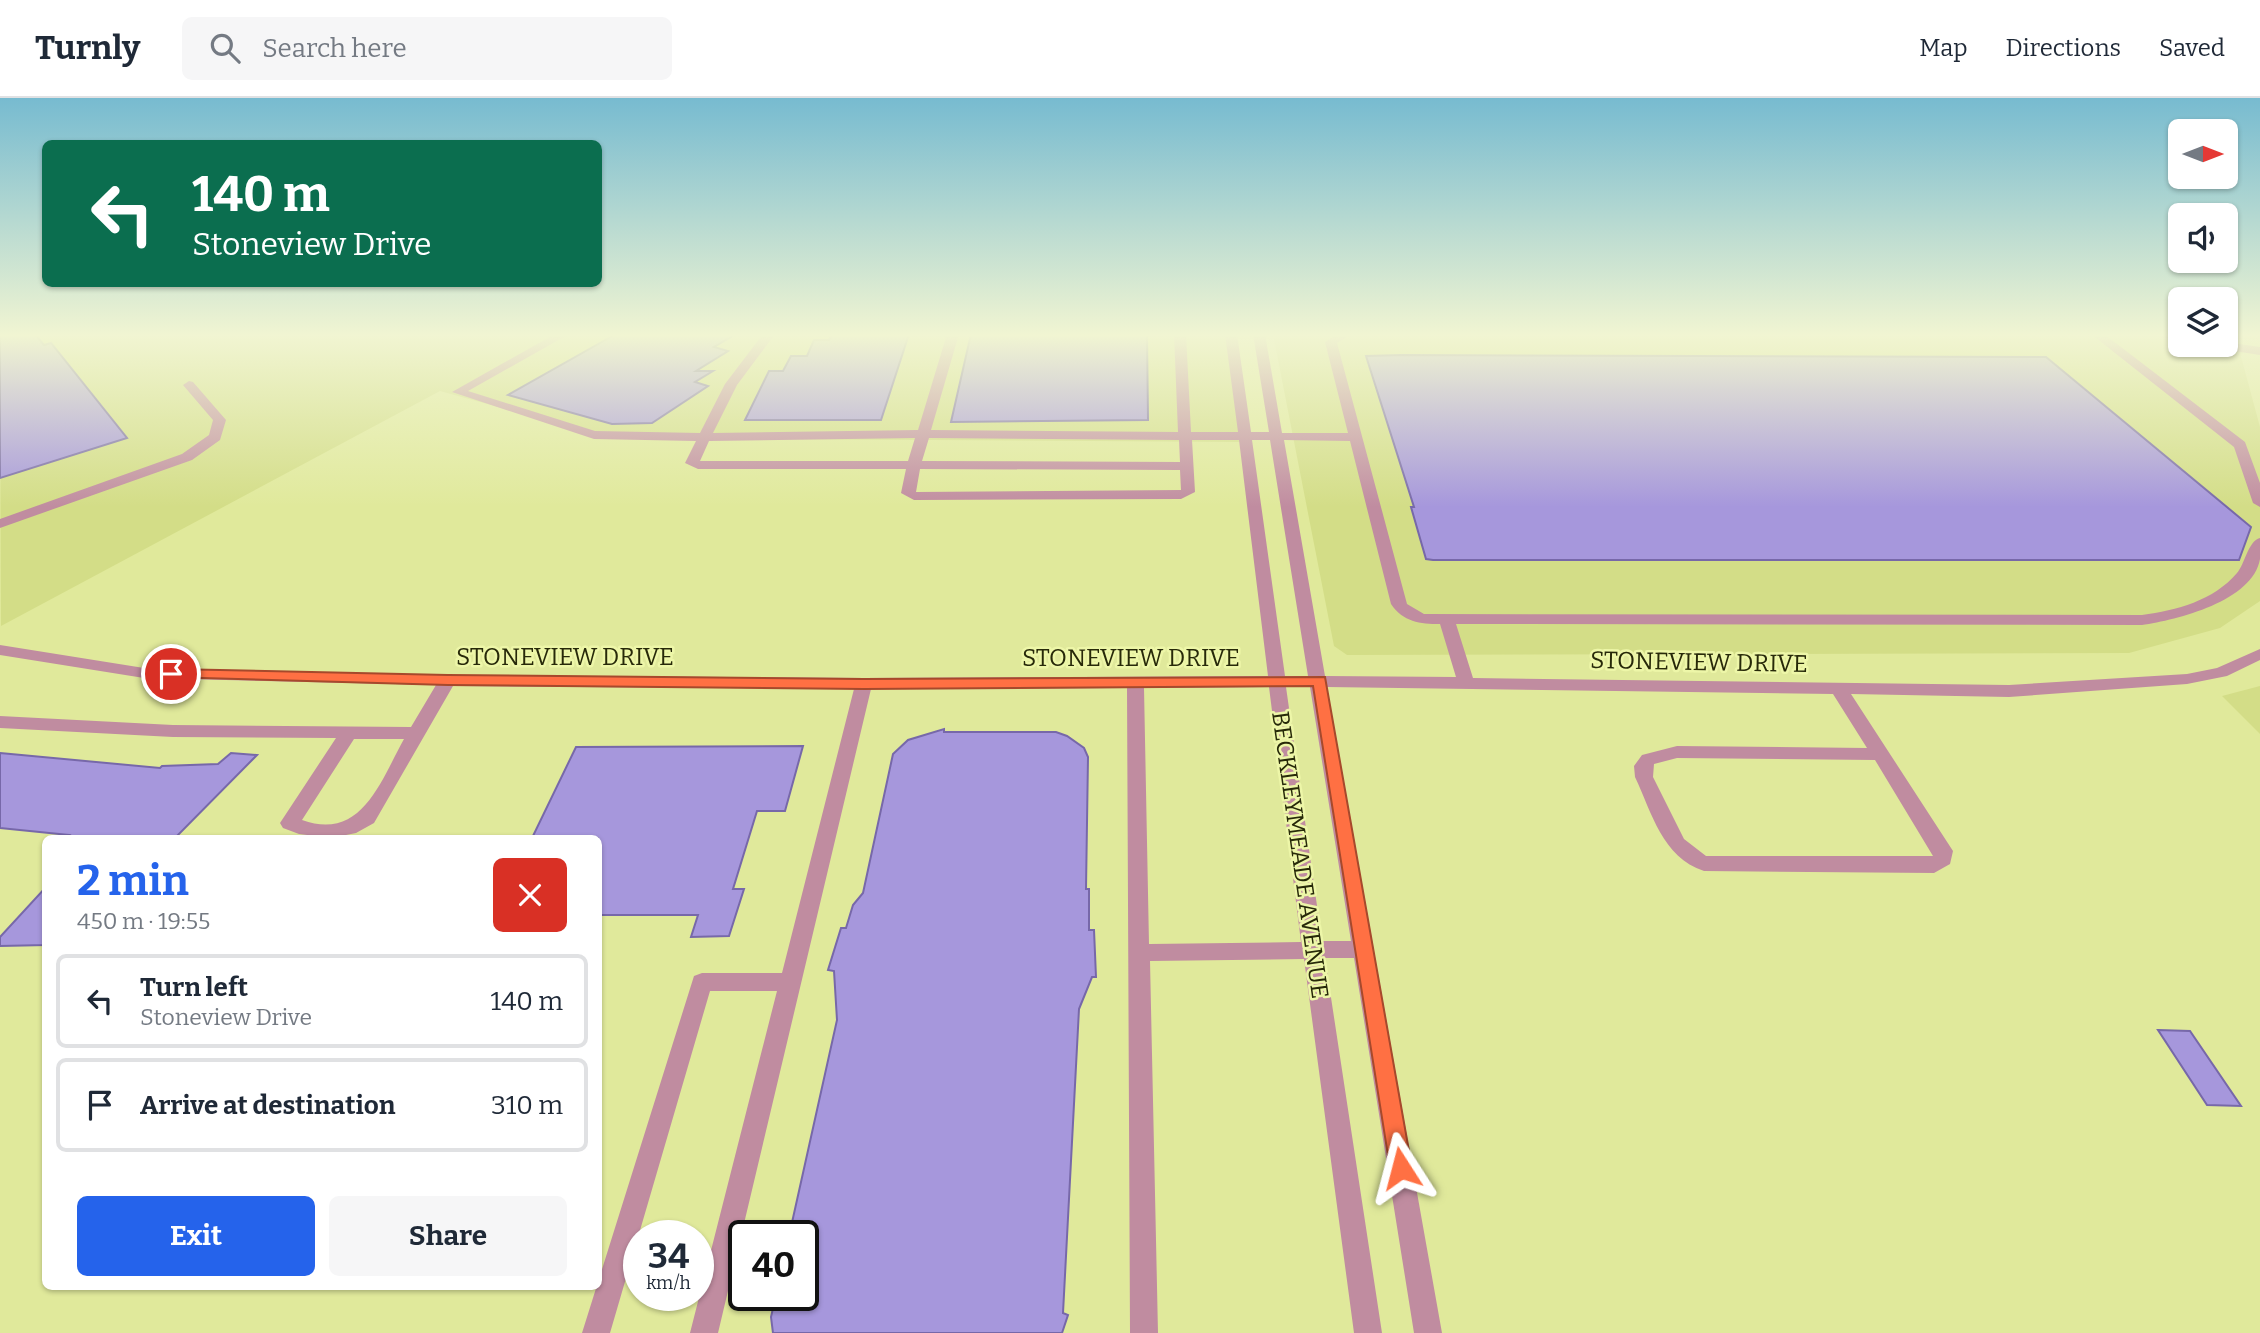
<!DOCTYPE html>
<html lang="en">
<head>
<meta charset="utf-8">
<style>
  body { margin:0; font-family:Bitter,serif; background:#f6f6f7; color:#1f2937; height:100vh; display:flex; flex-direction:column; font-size:26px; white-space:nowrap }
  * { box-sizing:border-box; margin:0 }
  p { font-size:23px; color:#747a83 }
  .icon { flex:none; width:38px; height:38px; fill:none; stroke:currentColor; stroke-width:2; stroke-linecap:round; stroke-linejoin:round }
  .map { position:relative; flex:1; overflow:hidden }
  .details { position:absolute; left:42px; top:737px; width:560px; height:455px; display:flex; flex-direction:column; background:#fff; border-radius:10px; box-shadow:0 2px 5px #0004 }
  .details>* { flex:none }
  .guide { position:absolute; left:42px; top:42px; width:560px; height:147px; border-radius:10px; box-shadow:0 2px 5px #0004; background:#0b6e4f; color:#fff; overflow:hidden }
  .needle { width:46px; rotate:90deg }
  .fabs { position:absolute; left:2168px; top:21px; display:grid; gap:14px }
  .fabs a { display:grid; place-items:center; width:70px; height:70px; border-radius:10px; background:#fff; box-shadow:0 2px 5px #0004; font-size:35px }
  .speed { position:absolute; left:623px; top:1122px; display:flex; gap:14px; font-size:35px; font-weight:700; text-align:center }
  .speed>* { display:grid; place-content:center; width:91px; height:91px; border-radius:50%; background:#fff; box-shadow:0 2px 5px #0004; line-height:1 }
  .speed small { font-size:18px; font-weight:400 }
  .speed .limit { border:4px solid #111; border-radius:10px; background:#fff; color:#111 }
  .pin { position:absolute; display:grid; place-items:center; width:60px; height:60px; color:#fff; margin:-30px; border:4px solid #fff; border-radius:50%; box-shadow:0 2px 7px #0007 }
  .me { position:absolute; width:77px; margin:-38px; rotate:351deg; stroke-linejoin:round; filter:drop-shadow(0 0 5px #0008) }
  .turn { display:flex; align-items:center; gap:24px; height:147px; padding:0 35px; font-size:32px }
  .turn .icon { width:91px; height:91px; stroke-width:2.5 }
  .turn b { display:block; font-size:49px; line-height:60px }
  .round { display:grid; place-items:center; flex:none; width:74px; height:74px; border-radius:10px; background:#f6f6f7 }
  .overview { display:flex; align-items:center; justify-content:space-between; height:119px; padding:0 35px }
  h1 { font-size:42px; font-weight:700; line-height:52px; color:#2563eb }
  .primary-button { display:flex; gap:14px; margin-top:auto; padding:14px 35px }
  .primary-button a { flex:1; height:80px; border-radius:10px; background:#2563eb; color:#fff; font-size:28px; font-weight:700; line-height:80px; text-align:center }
  .primary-button a+a { background:#f6f6f7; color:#1f2937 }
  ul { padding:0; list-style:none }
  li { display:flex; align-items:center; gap:21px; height:94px; margin:0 14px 10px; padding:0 21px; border:4px solid #e0e1e3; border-radius:10px }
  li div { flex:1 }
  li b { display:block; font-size:26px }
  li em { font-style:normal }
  header { display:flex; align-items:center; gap:42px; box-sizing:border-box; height:98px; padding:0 35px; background:#fff; border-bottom:2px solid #e0e1e3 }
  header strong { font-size:33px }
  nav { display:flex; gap:38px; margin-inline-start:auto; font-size:24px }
  .search { width:490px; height:63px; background:#f6f6f7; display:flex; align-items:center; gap:18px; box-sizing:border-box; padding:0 24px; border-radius:10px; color:#747a83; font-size:26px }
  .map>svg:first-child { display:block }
  .built { fill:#d3dd87 }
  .building { fill:#a697dc; stroke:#7768a9; stroke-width:2 }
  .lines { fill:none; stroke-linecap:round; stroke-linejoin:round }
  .minor { fill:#c08ca0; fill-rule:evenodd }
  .route { fill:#ff7043; stroke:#a6492c; stroke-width:2 }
  .labels { text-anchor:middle; stroke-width:5; stroke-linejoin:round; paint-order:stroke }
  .street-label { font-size:24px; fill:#272909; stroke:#edf6a8 }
</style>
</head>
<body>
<header>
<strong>Turnly</strong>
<div class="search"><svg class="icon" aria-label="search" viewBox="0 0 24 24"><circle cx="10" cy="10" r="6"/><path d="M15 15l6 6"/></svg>Search here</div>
<nav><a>Map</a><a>Directions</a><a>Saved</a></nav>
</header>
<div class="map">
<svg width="2260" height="1235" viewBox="0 0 2260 1235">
  <rect width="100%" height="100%" fill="#e0e99b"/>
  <!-- built -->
  <g class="built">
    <polygon points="0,236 1229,236 1242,344 610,340 440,293 1,528"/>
    <polygon points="1273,236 2180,236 2180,247 2226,247 2226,236 2235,236 2260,329 2260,503 2220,530 2129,555 1347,557 1334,548"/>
    <polygon points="2260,588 2260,636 2222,598"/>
  </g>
  <!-- building -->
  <g class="building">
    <polygon points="0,236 35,236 44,247 51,245 127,340 0,380"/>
    <polygon points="616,236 736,236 714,249 728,253 696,273 713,273 695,284 708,288 652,325 612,326 508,297"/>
    <polygon points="832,236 909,236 881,322 745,322 769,273 783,273 791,258 807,258 814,242 829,242"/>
    <polygon points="971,236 1147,236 1148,322 951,324"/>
    <polygon points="1402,257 2046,259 2251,429 2239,462 1433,462 1426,461 1411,409 1414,409 1366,258"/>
    <polygon points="944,631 944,634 1056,634 1067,638 1084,650 1088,659 1086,791 1089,791 1089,832 1094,832 1096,879 1092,879 1079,911 1063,1215 1068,1217 1062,1235 773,1235 771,1219 776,1197 803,1197 803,1138 789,1138 837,922 834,873 828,872 841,830 846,830 853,807 863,795 893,656 908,642"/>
    <polygon points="803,648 785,713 757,713 733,791 744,791 729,838 691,839 698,817 598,817 598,740 532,740 576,649"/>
    <polygon points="0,655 160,670 162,668 218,666 231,655 257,657 175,740 65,740 69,737 0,730"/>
    <polygon points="46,789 46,847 0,848 0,839"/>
    <polygon points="2158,932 2190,933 2241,1008 2207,1007"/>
  </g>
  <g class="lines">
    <!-- minor -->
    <g class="minor">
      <path d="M 555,236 L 569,236 L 468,293 L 595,333 L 700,335 L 725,286 L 763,236 L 775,236 L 737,287 L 713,335 L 918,332 L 947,236 L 959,236 L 931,332 L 1178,334 L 1174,236 L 1186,236 L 1191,334 L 1238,334 L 1225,236 L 1237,236 L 1251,334 L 1269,334 L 1253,236 L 1265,236 L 1282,335 L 1348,335 L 1325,244 L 1338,236 L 1352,236 L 1337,245 L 1407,506 L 1424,516 L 2142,517 C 2177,512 2213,503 2237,475 C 2245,466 2248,443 2260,440 C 2260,446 2260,455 2260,461 C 2253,503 2177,522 2142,527 L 1456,526 L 1473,580 L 2009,587 L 2187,576 L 2217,570 L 2260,551 L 2260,562 L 2227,578 L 2187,586 L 2009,599 L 1851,596 L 1953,753 L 1950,766 L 1934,775 L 1704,773 C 1662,759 1652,715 1635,679 L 1634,668 L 1642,657 L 1677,648 L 1867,650 L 1833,596 L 1327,589 L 1442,1235 L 1414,1235 L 1354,860 L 1325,860 L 1382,1235 L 1354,1235 L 1304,861 L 1150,863 L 1158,1235 L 1130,1235 L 1127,590 L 871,591 L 718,1235 L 690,1235 L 777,893 L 710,893 L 610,1235 L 582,1235 L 694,878 L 702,875 L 782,875 L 854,591 L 453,588 L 374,725 L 356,735 L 331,740 L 299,736 L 283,730 L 280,725 L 336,640 L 173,639 L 0,630 L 0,618 L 173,627 L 411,629 L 436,587 L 144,580 L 0,557 L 0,547 L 144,570 L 448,577 L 864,580 L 1268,578 L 1239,342 L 1192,342 L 1195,394 L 1181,401 L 914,402 L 901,395 L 906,371 L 698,371 L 685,365 L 696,343 L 594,341 L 452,294 ZM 915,340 L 908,363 L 700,363 L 709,343 ZM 929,340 L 1179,342 L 1180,364 L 922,363 ZM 1252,342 L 1270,342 L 1308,578 L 1285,578 ZM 1284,342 L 1350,343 L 1391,506 C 1403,524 1420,526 1440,526 L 1456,579 L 1325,578 ZM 920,371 L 1180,372 L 1181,392 L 916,394 ZM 1269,589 L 1301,844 L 1149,846 L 1144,590 ZM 1286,589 L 1310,589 L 1351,843 L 1322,843 ZM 354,641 L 404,641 C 381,682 362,744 302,722 ZM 1677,660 L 1875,662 L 1933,758 L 1706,758 L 1684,741 L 1653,679 L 1654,666 Z"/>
      <polygon points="2091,236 2104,236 2245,344 2260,385 2260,409 2253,405 2234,349"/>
      <polygon points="2153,236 2180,237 2180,243 2155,238"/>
      <polygon points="2226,244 2260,249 2260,257 2222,251 2216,247 2226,247"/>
      <polygon points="189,283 193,284 226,322 220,342 192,362 0,430 0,421 182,356 209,337 213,322 183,287"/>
    </g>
  </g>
  <!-- sky -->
  <linearGradient id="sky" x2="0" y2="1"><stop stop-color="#77bbd0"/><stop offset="0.58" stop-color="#f1f5d2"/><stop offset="1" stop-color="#f1f5d2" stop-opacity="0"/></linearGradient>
  <rect width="2260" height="409" fill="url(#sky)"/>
  <!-- route -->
  <polygon class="route" points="171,571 448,577 864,581 1325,579 1412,1070 1409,1078 1401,1081 1393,1078 1390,1070 1313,588 864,591 448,587 166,579 163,576 166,572"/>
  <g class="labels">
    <!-- street labels -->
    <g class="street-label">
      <text x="565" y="567">STONEVIEW DRIVE</text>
      <text x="1131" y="568">STONEVIEW DRIVE</text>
      <text transform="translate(1699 564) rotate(1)" y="8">STONEVIEW DRIVE</text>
      <text transform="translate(1300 757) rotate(82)" y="8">BECKLEYMEADE AVENUE</text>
    </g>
  </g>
</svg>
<div class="fabs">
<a><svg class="needle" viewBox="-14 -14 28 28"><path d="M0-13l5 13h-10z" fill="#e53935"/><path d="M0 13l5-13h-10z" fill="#747a83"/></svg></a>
<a><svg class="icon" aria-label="sound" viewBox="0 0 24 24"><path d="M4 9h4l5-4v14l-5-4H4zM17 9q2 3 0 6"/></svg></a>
<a><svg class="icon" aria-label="layers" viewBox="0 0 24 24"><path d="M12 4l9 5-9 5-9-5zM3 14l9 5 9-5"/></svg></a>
</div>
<div class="speed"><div>34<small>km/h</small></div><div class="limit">40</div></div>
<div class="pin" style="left:171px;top:576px;background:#d93025"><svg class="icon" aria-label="arrive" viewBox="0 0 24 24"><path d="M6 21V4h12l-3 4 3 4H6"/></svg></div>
<svg class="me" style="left:1401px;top:1070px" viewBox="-20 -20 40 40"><path d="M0-17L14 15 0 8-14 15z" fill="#ff7043" stroke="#fff" stroke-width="4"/></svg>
<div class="guide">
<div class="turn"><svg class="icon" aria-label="left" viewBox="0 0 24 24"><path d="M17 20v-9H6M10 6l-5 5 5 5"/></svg><div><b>140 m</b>Stoneview Drive</div></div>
</div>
<section class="details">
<div class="overview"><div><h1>2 min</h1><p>450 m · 19:55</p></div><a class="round" style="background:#d93025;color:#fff"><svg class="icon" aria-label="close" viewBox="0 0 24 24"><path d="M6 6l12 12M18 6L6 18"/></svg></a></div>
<ul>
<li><svg class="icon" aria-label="left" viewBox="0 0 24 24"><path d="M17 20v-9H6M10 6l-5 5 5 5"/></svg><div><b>Turn left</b><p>Stoneview Drive</p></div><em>140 m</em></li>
<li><svg class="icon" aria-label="arrive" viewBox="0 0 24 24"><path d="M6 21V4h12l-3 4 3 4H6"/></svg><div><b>Arrive at destination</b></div><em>310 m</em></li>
</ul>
<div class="primary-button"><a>Exit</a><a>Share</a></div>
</section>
</div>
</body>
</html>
